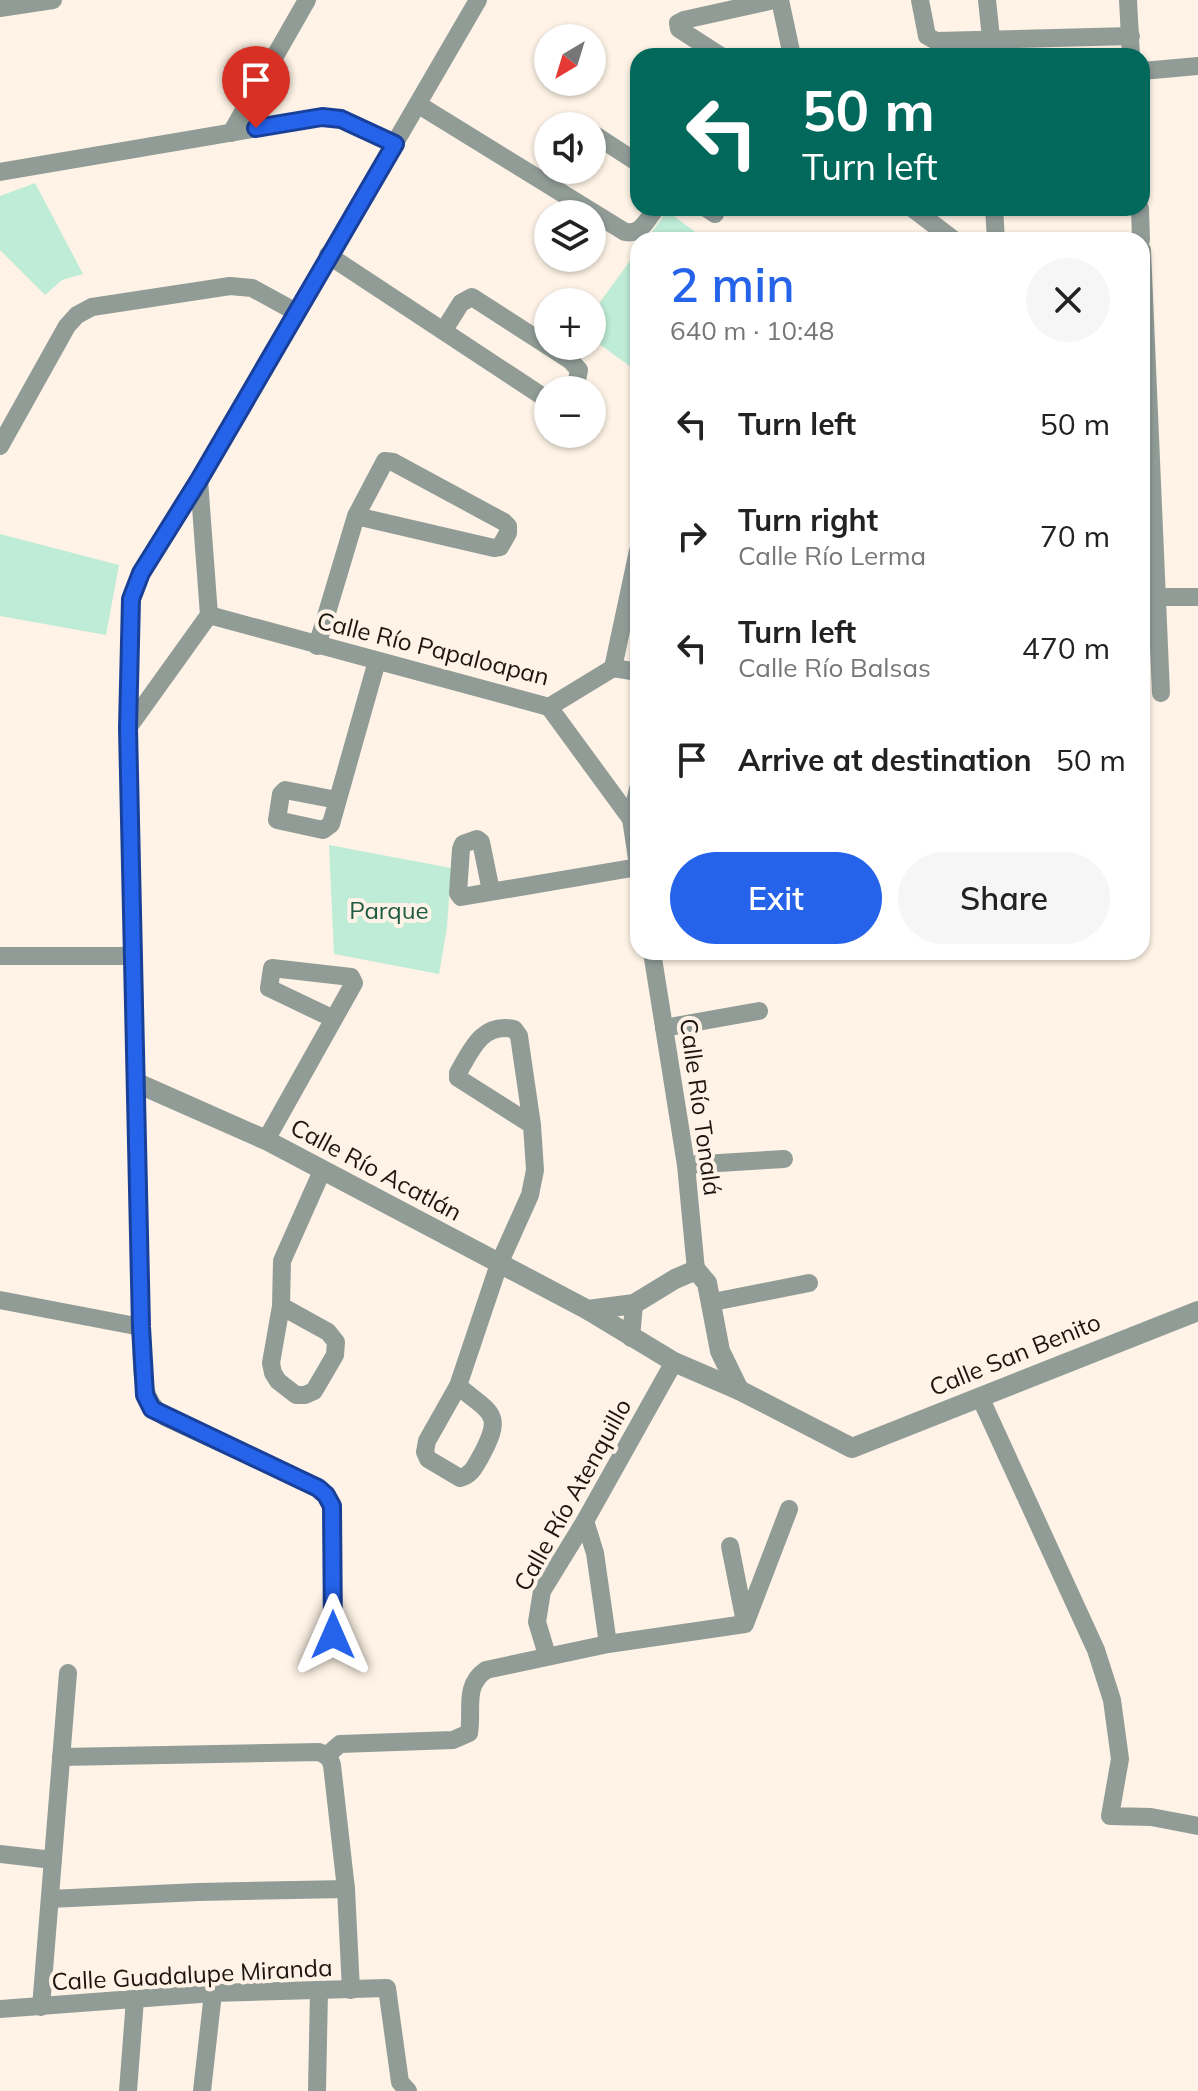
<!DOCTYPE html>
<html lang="en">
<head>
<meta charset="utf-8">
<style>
  body { margin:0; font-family:Mulish,sans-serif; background:#f6f6f6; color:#222; height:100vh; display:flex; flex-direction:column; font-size:30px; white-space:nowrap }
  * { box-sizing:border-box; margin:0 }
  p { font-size:26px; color:#767676 }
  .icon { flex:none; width:44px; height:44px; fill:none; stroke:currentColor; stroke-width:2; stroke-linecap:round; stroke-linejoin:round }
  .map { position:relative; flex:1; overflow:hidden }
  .panel { position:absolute; left:630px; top:232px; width:520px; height:728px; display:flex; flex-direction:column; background:#fff; border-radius:24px; box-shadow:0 2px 6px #0004 }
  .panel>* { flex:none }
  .guide { position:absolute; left:630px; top:48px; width:520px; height:168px; border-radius:24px; box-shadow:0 2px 6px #0004; background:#00695c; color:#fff; overflow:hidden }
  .needle { width:52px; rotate:218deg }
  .fabs { position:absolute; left:534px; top:24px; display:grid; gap:16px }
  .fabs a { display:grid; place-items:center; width:72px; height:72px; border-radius:50%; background:#fff; box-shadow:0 2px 6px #0004; font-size:40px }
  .pin { position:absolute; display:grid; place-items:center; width:68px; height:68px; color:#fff; margin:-82px -34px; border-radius:50% 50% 50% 0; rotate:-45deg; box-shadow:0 0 8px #0007 }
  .pin .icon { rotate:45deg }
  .me { position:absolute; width:88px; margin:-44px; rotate:0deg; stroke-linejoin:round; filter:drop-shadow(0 0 6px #0008) }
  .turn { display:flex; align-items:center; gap:28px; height:168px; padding:0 40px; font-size:36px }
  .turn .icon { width:104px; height:104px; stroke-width:2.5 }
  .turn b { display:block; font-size:56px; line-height:68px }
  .round { display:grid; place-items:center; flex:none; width:84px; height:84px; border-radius:42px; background:#f6f6f6 }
  .summary { display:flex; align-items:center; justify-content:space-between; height:136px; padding:0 40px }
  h1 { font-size:48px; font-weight:600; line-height:60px; color:#2563eb }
  .button { display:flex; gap:16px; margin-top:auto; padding:16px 40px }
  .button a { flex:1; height:92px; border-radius:48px; background:#2563eb; color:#fff; font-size:32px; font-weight:600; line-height:92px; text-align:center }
  .button a+a { background:#f6f6f6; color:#222 }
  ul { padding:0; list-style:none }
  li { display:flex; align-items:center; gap:24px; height:112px; padding:0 40px }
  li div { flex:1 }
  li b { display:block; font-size:30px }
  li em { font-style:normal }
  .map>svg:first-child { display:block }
  .green { fill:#beecd6 }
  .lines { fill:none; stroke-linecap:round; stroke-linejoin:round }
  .minor { stroke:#919c97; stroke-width:18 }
  .tertiary { stroke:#919c97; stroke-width:20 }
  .route-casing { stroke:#184099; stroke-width:20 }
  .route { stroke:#2563eb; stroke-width:14 }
  .labels { text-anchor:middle; stroke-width:8; stroke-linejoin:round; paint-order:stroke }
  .street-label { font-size:24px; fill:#1c160f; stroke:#fef3e6 }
  .park-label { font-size:24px; fill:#1f5b43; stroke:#fef3e6 }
</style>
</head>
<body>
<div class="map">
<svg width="1198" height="2091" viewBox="0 0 1198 2091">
  <rect width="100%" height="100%" fill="#fef3e6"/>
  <!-- green -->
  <g class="green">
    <polygon points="35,183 83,274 62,280 45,295 0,250 0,196"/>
    <polygon points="667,211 706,240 646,240"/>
    <polygon points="638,250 638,372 592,339 592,313"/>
    <polygon points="0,534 119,565 106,635 0,616"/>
    <polygon points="329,845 451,868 447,927 439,974 334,954"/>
  </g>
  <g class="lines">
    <!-- minor -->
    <g class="minor">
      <polyline points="780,0 792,56"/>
      <polyline points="920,0 927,36 936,41 1131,36"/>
      <polyline points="987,0 991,38"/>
      <polyline points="1128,0 1131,56"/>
      <polyline points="0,8 53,0"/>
      <polyline points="721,56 679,29 678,23 684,20 774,0"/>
      <polyline points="1142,71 1198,66"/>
      <path d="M 419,105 L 625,232 C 641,235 647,220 656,208"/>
      <polyline points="231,133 307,0"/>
      <polyline points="592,133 638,163"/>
      <polyline points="0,172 322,117 341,119 395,144"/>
      <polyline points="706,208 715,214"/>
      <polyline points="912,208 954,240"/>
      <polyline points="994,208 996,240"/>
      <polyline points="1140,208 1141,240"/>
      <polyline points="1142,250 1161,693"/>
      <polyline points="328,255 548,400"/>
      <polyline points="444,330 461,303 472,297 548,346"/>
      <polyline points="548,346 571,361 579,370 577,380 570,390"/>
      <polyline points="0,446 67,326 77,315 92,307 230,286 252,288 296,312"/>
      <polyline points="1142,597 1198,597"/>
      <polyline points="209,615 549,707 613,668 638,672"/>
      <polyline points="317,646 356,516 385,461 393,462 504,522 508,526 508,533 500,547 494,548 356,516"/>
      <polyline points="613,668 638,551"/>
      <polyline points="549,707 631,819"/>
      <polyline points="128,728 209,615 199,480"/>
      <polyline points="638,789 631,819 638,865"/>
      <polyline points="337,800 285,790 281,794 277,820 323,830 331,824 377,661"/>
      <polyline points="491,891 481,842 477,839 463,844 461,849 458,893 461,897 638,867"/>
      <polyline points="652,952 686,1165 696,1270"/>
      <polyline points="0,956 134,956"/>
      <polyline points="664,1028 759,1011"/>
      <polyline points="266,1140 354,983 351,977 272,968 269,988 334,1019"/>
      <polyline points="686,1165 784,1159"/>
      <polyline points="0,1300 141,1327"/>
      <polyline points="713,1302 809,1283"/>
      <polyline points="281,1306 328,1332 336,1342 335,1355 314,1391 305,1395 296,1395 278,1381 273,1373 271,1363 281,1306 282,1261 322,1171"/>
      <polyline points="631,1338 634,1304"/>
      <path d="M 458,1386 C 492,1414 504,1413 481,1456 C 475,1466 472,1475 460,1478 L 428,1459 L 425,1452 L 427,1441 L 458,1386 L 499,1264 L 530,1195 L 535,1170 L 532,1125 L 519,1036 L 514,1029 C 482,1022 471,1050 458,1073 L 458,1078 L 532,1125"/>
      <polyline points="980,1397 1096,1650 1112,1700 1120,1759 1110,1816 1151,1817 1198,1826"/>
      <polyline points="585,1521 595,1553 608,1644"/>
      <polyline points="730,1546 745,1622"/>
      <path d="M 333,1635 L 332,1506 L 326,1495 L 318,1488 L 165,1417 C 136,1399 143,1358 141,1327 L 128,728 L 131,599 L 141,573 L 199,480 L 478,0"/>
      <polyline points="547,1655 537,1622 542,1591 585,1521 674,1362"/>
      <path d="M 326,1756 L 340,1744 L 453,1740 L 469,1733 C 473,1709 463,1686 486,1670 L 608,1644 L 745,1624 L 789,1509"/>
      <polyline points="61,1757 319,1752 329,1757 332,1765 346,1889 351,1990"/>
      <polyline points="0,1854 53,1860"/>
      <polyline points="50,1899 198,1892 346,1889"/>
      <polyline points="41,2007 68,1673"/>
      <polyline points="0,2009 213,1993 387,1988 400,2082 408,2091"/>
      <polyline points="128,2091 135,1999"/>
      <polyline points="202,2091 213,1993"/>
      <polyline points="317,2091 319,1991"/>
    </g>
    <!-- tertiary -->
    <g class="tertiary">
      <polyline points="137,1083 266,1140 588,1310 674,1362 739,1390 852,1448 1198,1311"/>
      <polyline points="588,1310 634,1304 675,1279 696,1270 707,1283 720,1351 739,1390"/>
    </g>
  </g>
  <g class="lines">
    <!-- route casing -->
    <g class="route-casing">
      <polyline id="route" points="256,128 322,117 341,119 395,144 199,480 141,573 131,599 128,728 141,1327 145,1395 152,1409 318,1488 326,1495 332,1506 333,1635"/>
    </g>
    <!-- route -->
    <use href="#route" class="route"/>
  </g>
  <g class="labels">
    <!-- street labels -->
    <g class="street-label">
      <text transform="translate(433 649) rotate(14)" y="8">Calle Río Papaloapan</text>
      <text transform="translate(700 1107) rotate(82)" y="8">Calle Río Tonalá</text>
      <text transform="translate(376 1170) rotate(28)" y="8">Calle Río Acatlán</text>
      <text transform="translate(1015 1355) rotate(-22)" y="8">Calle San Benito</text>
      <text transform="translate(573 1495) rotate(-61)" y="8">Calle Río Atenquillo</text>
      <text transform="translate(192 1975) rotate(-3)" y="8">Calle Guadalupe Miranda</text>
    </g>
    <!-- park labels -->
    <g class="park-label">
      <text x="389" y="919">Parque</text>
    </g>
  </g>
</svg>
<div class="fabs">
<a><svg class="needle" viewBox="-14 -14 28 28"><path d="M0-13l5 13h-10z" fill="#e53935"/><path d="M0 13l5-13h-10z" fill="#767676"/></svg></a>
<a><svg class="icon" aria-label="sound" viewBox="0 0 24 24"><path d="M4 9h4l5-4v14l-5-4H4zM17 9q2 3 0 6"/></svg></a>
<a><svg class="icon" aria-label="layers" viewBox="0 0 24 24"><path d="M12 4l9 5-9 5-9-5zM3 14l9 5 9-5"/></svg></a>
<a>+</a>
<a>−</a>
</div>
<div class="pin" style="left:256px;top:128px;background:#d93025"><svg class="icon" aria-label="arrive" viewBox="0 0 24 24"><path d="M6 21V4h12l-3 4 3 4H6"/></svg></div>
<svg class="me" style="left:333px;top:1635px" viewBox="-20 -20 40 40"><path d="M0-17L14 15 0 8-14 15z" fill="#2563eb" stroke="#fff" stroke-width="4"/></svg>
<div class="guide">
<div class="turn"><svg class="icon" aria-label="left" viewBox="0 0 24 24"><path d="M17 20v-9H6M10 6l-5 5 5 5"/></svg><div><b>50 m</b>Turn left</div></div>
</div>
<section class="panel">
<div class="summary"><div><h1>2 min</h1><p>640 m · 10:48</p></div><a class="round"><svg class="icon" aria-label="close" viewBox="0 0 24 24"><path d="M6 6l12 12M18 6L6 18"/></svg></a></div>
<ul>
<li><svg class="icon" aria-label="left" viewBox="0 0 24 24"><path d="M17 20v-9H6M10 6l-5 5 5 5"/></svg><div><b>Turn left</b></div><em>50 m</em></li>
<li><svg class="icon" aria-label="right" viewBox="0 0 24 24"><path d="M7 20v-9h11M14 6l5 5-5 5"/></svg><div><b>Turn right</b><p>Calle Río Lerma</p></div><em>70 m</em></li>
<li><svg class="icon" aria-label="left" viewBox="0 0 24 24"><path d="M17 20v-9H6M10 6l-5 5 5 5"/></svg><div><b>Turn left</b><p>Calle Río Balsas</p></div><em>470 m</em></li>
<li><svg class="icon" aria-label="arrive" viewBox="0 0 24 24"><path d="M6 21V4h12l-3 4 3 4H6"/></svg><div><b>Arrive at destination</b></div><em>50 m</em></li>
</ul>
<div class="button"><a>Exit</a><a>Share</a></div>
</section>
</div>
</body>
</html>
